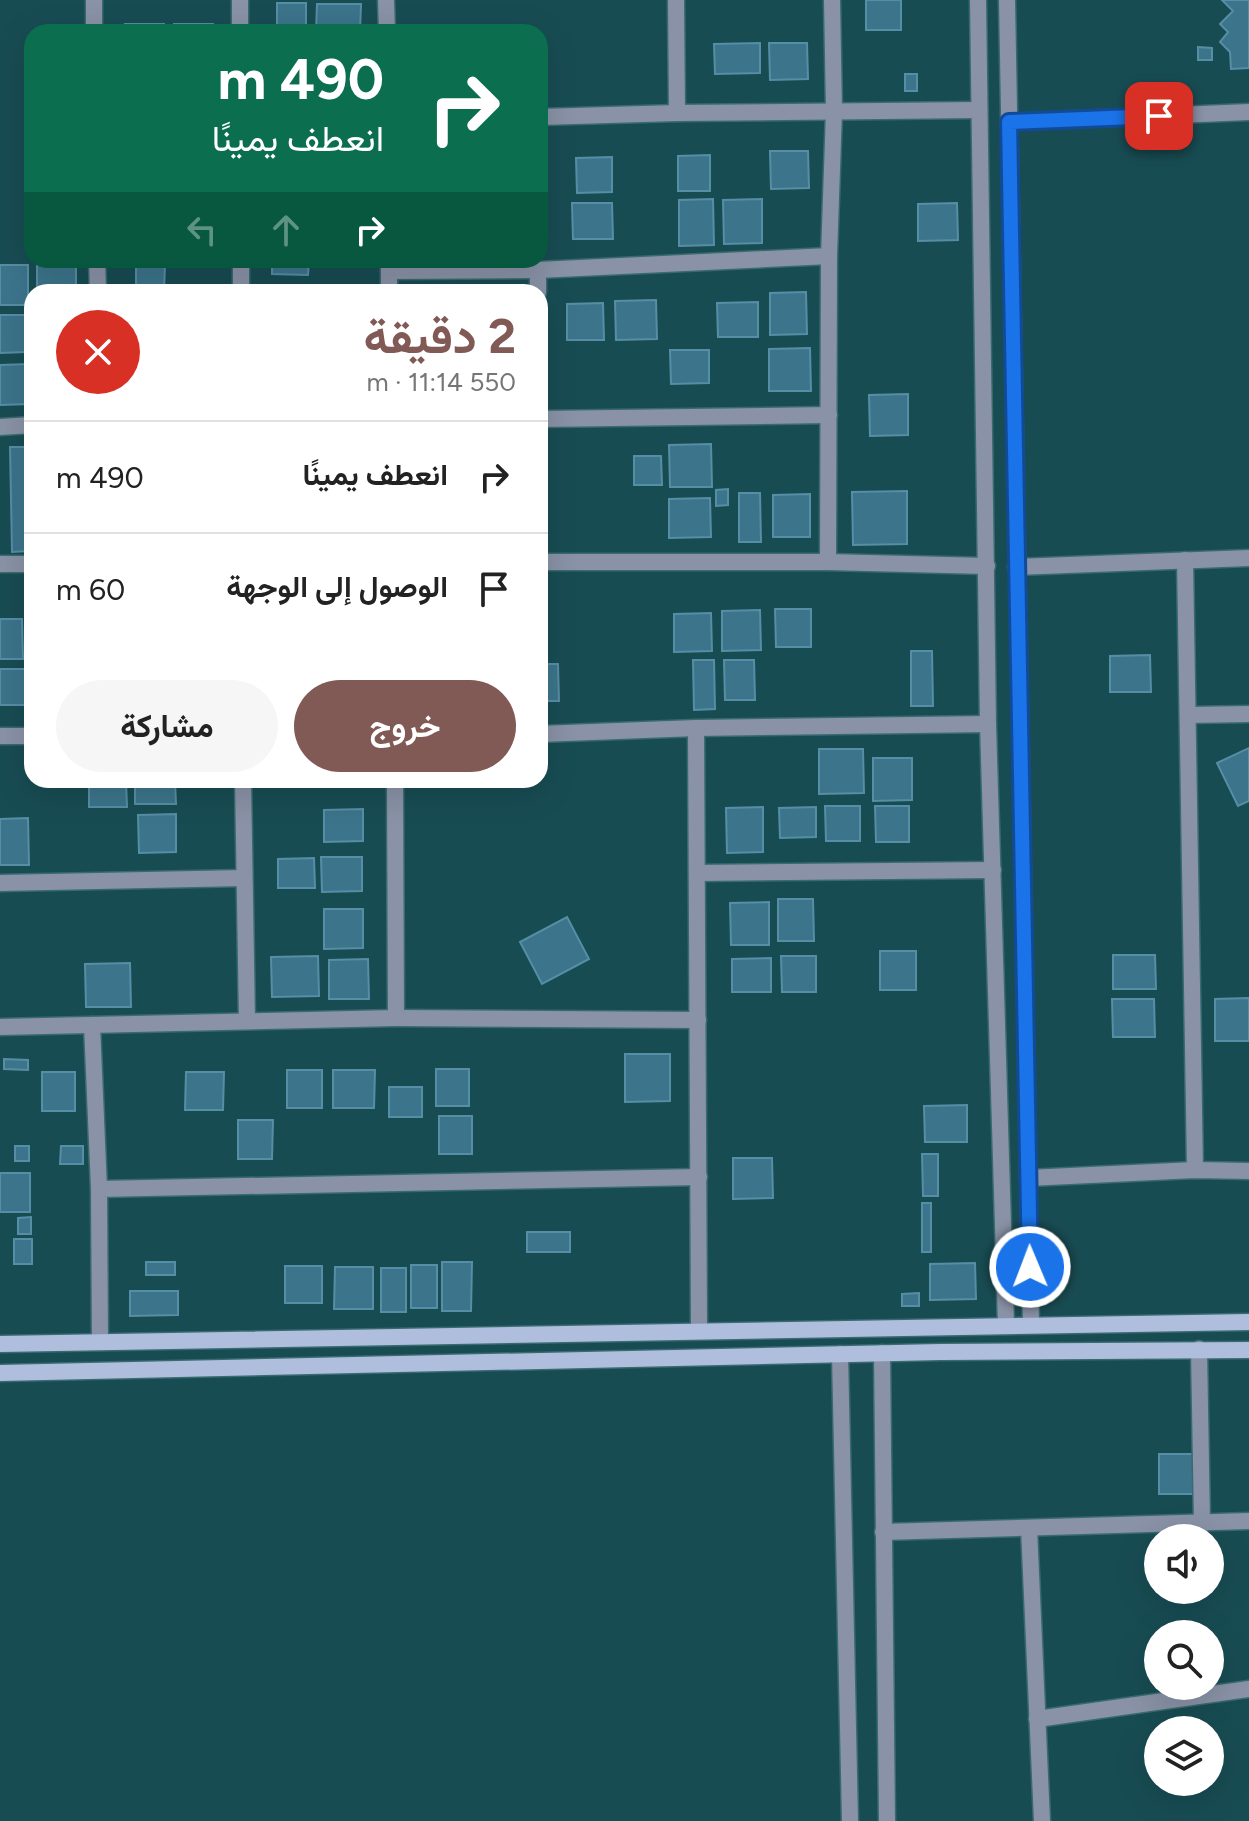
<!DOCTYPE html>
<html lang="ar">
<head>
<meta charset="utf-8">
<style>
  body { margin:0; font-family:Figtree,Vazirmatn,sans-serif; background:#f6f6f6; color:#222; direction:rtl; height:100vh; display:flex; flex-direction:column; font-size:30px; white-space:nowrap }
  * { box-sizing:border-box; margin:0 }
  p { font-size:26px; color:#767676 }
  .icon { flex:none; width:44px; height:44px; fill:none; stroke:currentColor; stroke-width:2; stroke-linecap:round; stroke-linejoin:round }
  .map { position:relative; flex:1; overflow:hidden; direction:ltr }
  .drawer { position:absolute; left:24px; top:284px; width:524px; height:504px; display:flex; flex-direction:column; background:#fff; border-radius:24px; box-shadow:0 8px 32px #0002; direction:rtl }
  .drawer>* { flex:none }
  .top-card { position:absolute; left:24px; top:24px; width:524px; height:244px; border-radius:24px; box-shadow:0 8px 32px #0002; direction:rtl; background:#0b6e4f; color:#fff; overflow:hidden }
  .fabs { position:absolute; left:1144px; top:1524px; display:grid; gap:16px }
  .fabs a { display:grid; place-items:center; width:80px; height:80px; border-radius:50%; background:#fff; box-shadow:0 8px 32px #0002; font-size:40px }
  .pin { position:absolute; display:grid; place-items:center; width:68px; height:68px; color:#fff; margin:-34px; border-radius:16px; box-shadow:0 4px 12px #0006 }
  .me { position:absolute; width:88px; margin:-44px; rotate:359deg; stroke-linejoin:round; filter:drop-shadow(0 0 6px #0008) }
  .turn { display:flex; align-items:center; gap:28px; height:168px; padding:0 32px; font-size:36px }
  .turn .icon { width:104px; height:104px; stroke-width:2.5 }
  .turn b { display:block; font-size:56px; line-height:68px }
  .lanes { display:flex; align-items:center; height:76px; padding:0 32px; background:#0003; justify-content:center; gap:40px; direction:ltr }
  .lanes .off { opacity:.35 }
  .round { display:grid; place-items:center; flex:none; width:84px; height:84px; border-radius:42px; background:#f6f6f6 }
  .head { display:flex; align-items:center; justify-content:space-between; height:136px; padding:0 32px }
  h1 { font-size:48px; font-weight:700; line-height:60px; color:#815955 }
  .primary-button { display:flex; gap:16px; margin-top:auto; padding:16px 32px }
  .primary-button a { flex:1; height:92px; border-radius:48px; background:#815955; color:#fff; font-size:32px; font-weight:700; line-height:92px; text-align:center }
  .primary-button a+a { background:#f6f6f6; color:#222 }
  ul { padding:0; list-style:none }
  li { display:flex; align-items:center; gap:24px; height:112px; padding:0 32px; border-top:2px solid #e0e0e0 }
  li div { flex:1 }
  li b { display:block; font-size:30px }
  li em { font-style:normal }
  .map>svg:first-child { display:block }
  .building { fill:#3c748b; stroke:#568ea5; stroke-width:2 }
  .lines { fill:none; stroke-linecap:round; stroke-linejoin:round }
  .street-casing { stroke:#396a70; stroke-width:19 }
  .secondary-casing { stroke:#396a70; stroke-width:19 }
  .street { stroke:#8992a6; stroke-width:16 }
  .secondary { stroke:#b0bedd; stroke-width:16 }
  .route-casing { stroke:#114b97; stroke-width:20 }
  .route { stroke:#1a73e8; stroke-width:14 }
</style>
</head>
<body>
<div class="map">
<svg width="1249" height="1821" viewBox="0 0 1249 1821">
  <rect width="100%" height="100%" fill="#184c53"/>
  <!-- building -->
  <g class="building">
    <rect x="866" y="0" width="35" height="30"/>
    <polygon points="1222,0 1249,0 1249,68 1231,69 1230,52 1220,42 1228,32 1220,24 1233,11"/>
    <rect x="277" y="3" width="29" height="29"/>
    <polygon points="317,4 361,4 360,32 316,32"/>
    <rect x="125" y="24" width="39" height="8"/>
    <polygon points="174,24 213,24 213,32 173,32"/>
    <polygon points="760,43 760,73 715,74 714,44"/>
    <polygon points="769,43 807,43 808,79 770,80"/>
    <polygon points="1198,47 1212,48 1212,60 1198,60"/>
    <rect x="905" y="74" width="12" height="17"/>
    <polygon points="770,151 808,151 809,188 771,189"/>
    <polygon points="710,155 710,191 678,191 678,156"/>
    <polygon points="612,157 612,192 577,193 576,158"/>
    <polygon points="713,199 714,245 679,246 679,200"/>
    <polygon points="762,199 762,243 724,244 723,200"/>
    <polygon points="572,203 612,203 613,239 573,239"/>
    <polygon points="957,203 958,240 918,241 918,204"/>
    <polygon points="272,260 309,260 308,275 272,274"/>
    <polygon points="76,262 76,292 37,292 37,263"/>
    <polygon points="136,264 165,264 164,292 136,292"/>
    <rect x="0" y="265" width="28" height="40"/>
    <polygon points="806,292 807,334 770,335 770,293"/>
    <polygon points="656,300 657,339 616,340 615,301"/>
    <polygon points="758,302 758,337 718,337 717,303"/>
    <polygon points="603,303 604,340 567,340 567,304"/>
    <polygon points="0,315 26,315 26,352 0,353"/>
    <polygon points="810,348 811,391 769,391 769,349"/>
    <polygon points="670,350 709,350 709,383 671,384"/>
    <polygon points="29,364 30,404 0,405 0,365"/>
    <polygon points="908,394 908,435 870,436 869,395"/>
    <polygon points="711,444 712,487 670,487 669,445"/>
    <polygon points="10,447 28,447 30,551 12,552"/>
    <polygon points="634,456 661,456 662,485 634,485"/>
    <polygon points="728,489 728,505 716,506 716,490"/>
    <polygon points="907,491 907,544 853,545 852,492"/>
    <polygon points="739,493 760,493 761,542 739,542"/>
    <polygon points="810,494 810,537 773,537 773,495"/>
    <polygon points="710,498 711,537 669,538 669,499"/>
    <polygon points="775,609 811,609 811,647 776,647"/>
    <polygon points="760,610 761,650 722,651 722,611"/>
    <polygon points="711,613 712,651 674,652 674,614"/>
    <polygon points="0,619 22,619 23,659 0,659"/>
    <polygon points="911,651 932,651 933,706 911,706"/>
    <polygon points="1150,655 1151,692 1110,692 1110,656"/>
    <polygon points="693,660 714,660 715,709 694,710"/>
    <polygon points="724,660 754,660 755,700 725,700"/>
    <polygon points="540,664 558,664 559,701 540,701"/>
    <polygon points="0,669 25,669 26,705 0,705"/>
    <polygon points="1249,748 1249,801 1238,806 1217,763"/>
    <polygon points="819,749 863,749 864,793 819,794"/>
    <polygon points="873,758 912,758 912,800 873,801"/>
    <polygon points="89,780 126,780 127,807 89,807"/>
    <polygon points="135,780 175,780 176,804 135,804"/>
    <polygon points="825,806 860,806 860,841 826,841"/>
    <polygon points="875,806 909,806 909,842 876,842"/>
    <polygon points="763,807 763,852 727,853 726,808"/>
    <polygon points="816,807 816,837 780,838 779,808"/>
    <polygon points="363,809 363,841 324,842 324,810"/>
    <polygon points="176,814 176,852 139,853 138,815"/>
    <polygon points="28,818 29,865 0,865 0,819"/>
    <polygon points="321,857 362,857 362,891 322,892"/>
    <polygon points="314,858 315,888 278,888 278,859"/>
    <polygon points="778,899 813,899 814,941 778,941"/>
    <polygon points="769,902 769,945 731,945 730,903"/>
    <polygon points="324,909 363,909 363,948 324,949"/>
    <polygon points="567,917 589,959 542,984 520,942"/>
    <rect x="880" y="951" width="36" height="39"/>
    <polygon points="1113,955 1155,955 1156,989 1113,989"/>
    <polygon points="318,956 319,996 272,997 271,957"/>
    <polygon points="781,956 816,956 816,992 782,992"/>
    <polygon points="771,958 771,992 732,992 732,959"/>
    <polygon points="368,959 369,999 329,999 329,960"/>
    <polygon points="130,963 131,1007 86,1007 85,964"/>
    <polygon points="1249,998 1249,1041 1215,1041 1215,999"/>
    <polygon points="1112,999 1154,999 1155,1037 1113,1037"/>
    <polygon points="625,1054 670,1054 670,1101 625,1102"/>
    <polygon points="4,1059 28,1060 28,1070 4,1069"/>
    <rect x="436" y="1069" width="33" height="37"/>
    <rect x="287" y="1070" width="35" height="38"/>
    <polygon points="333,1070 375,1070 374,1108 333,1108"/>
    <rect x="42" y="1072" width="33" height="39"/>
    <polygon points="186,1072 224,1072 223,1110 185,1110"/>
    <rect x="389" y="1087" width="33" height="30"/>
    <polygon points="967,1105 967,1142 925,1142 924,1106"/>
    <rect x="439" y="1116" width="33" height="38"/>
    <polygon points="238,1120 273,1120 272,1159 238,1159"/>
    <rect x="15" y="1146" width="14" height="15"/>
    <polygon points="61,1146 83,1146 83,1164 60,1164"/>
    <polygon points="922,1154 938,1154 938,1196 923,1196"/>
    <polygon points="733,1158 772,1158 773,1198 733,1199"/>
    <rect x="0" y="1173" width="30" height="39"/>
    <rect x="922" y="1203" width="9" height="49"/>
    <polygon points="31,1217 31,1234 18,1234 18,1218"/>
    <rect x="527" y="1232" width="43" height="20"/>
    <rect x="14" y="1239" width="18" height="25"/>
    <rect x="146" y="1262" width="29" height="13"/>
    <polygon points="442,1262 472,1262 471,1311 442,1311"/>
    <polygon points="975,1263 976,1299 930,1300 930,1264"/>
    <rect x="411" y="1265" width="26" height="43"/>
    <rect x="285" y="1266" width="37" height="37"/>
    <polygon points="335,1267 373,1267 373,1309 334,1309"/>
    <rect x="381" y="1268" width="25" height="44"/>
    <polygon points="130,1291 178,1291 178,1315 130,1316"/>
    <polygon points="919,1293 919,1306 902,1306 902,1294"/>
    <polygon points="1159,1454 1197,1454 1196,1494 1159,1494"/>
  </g>
  <g class="lines">
    <!-- street casing -->
    <g class="street-casing">
      <g id="street">
        <polyline points="94,0 94,32"/>
        <polyline points="240,0 240,32"/>
        <polyline points="386,0 387,32"/>
        <polyline points="676,0 677,113 978,110"/>
        <polyline points="978,0 988,724 1006,1326"/>
        <polyline points="1007,0 1031,1325"/>
        <polyline points="540,117 677,113"/>
        <polyline points="1009,122 1249,112"/>
        <polyline points="829,256 834,111 832,0"/>
        <polyline points="97,260 98,292"/>
        <polyline points="241,260 241,292"/>
        <polyline points="389,260 389,292"/>
        <polyline points="389,271 538,270"/>
        <polyline points="538,292 538,270 829,256 828,562"/>
        <polyline points="540,419 829,415"/>
        <polyline points="0,427 32,425"/>
        <polyline points="1185,560 1195,1170"/>
        <polyline points="540,562 828,562 987,566"/>
        <polyline points="0,564 32,564"/>
        <polyline points="1016,567 1249,558"/>
        <polyline points="1188,715 1249,714"/>
        <polyline points="696,728 699,1330"/>
        <polyline points="540,734 696,728 988,724"/>
        <polyline points="0,736 32,736"/>
        <polyline points="243,780 247,1021"/>
        <polyline points="697,873 993,870"/>
        <polyline points="0,883 244,878"/>
        <polyline points="396,1018 698,1020"/>
        <polyline points="92,1025 99,1189"/>
        <polyline points="0,1027 396,1018 395,780"/>
        <polyline points="1028,1178 1195,1170 1249,1171"/>
        <polyline points="100,1342 99,1189 699,1177"/>
        <polyline points="1199,1349 1202,1523"/>
        <polyline points="882,1353 887,1821"/>
        <polyline points="840,1354 850,1821"/>
        <polyline points="1029,1528 1042,1821"/>
        <polyline points="883,1532 1249,1521"/>
        <polyline points="1037,1719 1249,1689"/>
      </g>
    </g>
    <!-- secondary casing -->
    <g class="secondary-casing">
      <g id="secondary">
        <polyline points="0,1344 1249,1322"/>
        <polyline points="0,1373 940,1352 1249,1350"/>
      </g>
    </g>
    <!-- street -->
    <use href="#street" class="street"/>
    <!-- secondary -->
    <use href="#secondary" class="secondary"/>
  </g>
  <g class="lines">
    <!-- route casing -->
    <g class="route-casing">
      <polyline id="route" points="1030,1267 1009,122 1159,116"/>
    </g>
    <!-- route -->
    <use href="#route" class="route"/>
  </g>
</svg>
<div class="fabs">
<a><svg class="icon" aria-label="sound" viewBox="0 0 24 24"><path d="M4 9h4l5-4v14l-5-4H4zM17 9q2 3 0 6"/></svg></a>
<a><svg class="icon" aria-label="search" viewBox="0 0 24 24"><circle cx="10" cy="10" r="6"/><path d="M15 15l6 6"/></svg></a>
<a><svg class="icon" aria-label="layers" viewBox="0 0 24 24"><path d="M12 4l9 5-9 5-9-5zM3 14l9 5 9-5"/></svg></a>
</div>
<div class="pin" style="left:1159px;top:116px;background:#d93025"><svg class="icon" aria-label="arrive" viewBox="0 0 24 24"><path d="M6 21V4h12l-3 4 3 4H6"/></svg></div>
<svg class="me" style="left:1030px;top:1267px" viewBox="-20 -20 40 40"><circle r="17" fill="#1a73e8" stroke="#fff" stroke-width="3"/><path d="M0-11L8 9 0 5-8 9z" fill="#fff"/></svg>
<div class="top-card">
<div class="turn"><svg class="icon" aria-label="right" viewBox="0 0 24 24"><path d="M7 20v-9h11M14 6l5 5-5 5"/></svg><div><b>490 m</b>انعطف يمينًا</div></div>
<div class="lanes"><svg class="icon off" aria-label="left" viewBox="0 0 24 24"><path d="M17 20v-9H6M10 6l-5 5 5 5"/></svg><svg class="icon off" aria-label="ahead" viewBox="0 0 24 24"><path d="M12 20V5M6 11l6-6 6 6"/></svg><svg class="icon" aria-label="right" viewBox="0 0 24 24"><path d="M7 20v-9h11M14 6l5 5-5 5"/></svg></div>
</div>
<section class="drawer">
<div class="head"><div><h1>2 دقيقة</h1><p>550 m · 11:14</p></div><a class="round" style="background:#d93025;color:#fff"><svg class="icon" aria-label="close" viewBox="0 0 24 24"><path d="M6 6l12 12M18 6L6 18"/></svg></a></div>
<ul>
<li><svg class="icon" aria-label="right" viewBox="0 0 24 24"><path d="M7 20v-9h11M14 6l5 5-5 5"/></svg><div><b>انعطف يمينًا</b></div><em>490 m</em></li>
<li><svg class="icon" aria-label="arrive" viewBox="0 0 24 24"><path d="M6 21V4h12l-3 4 3 4H6"/></svg><div><b>الوصول إلى الوجهة</b></div><em>60 m</em></li>
</ul>
<div class="primary-button"><a>خروج</a><a>مشاركة</a></div>
</section>
</div>
</body>
</html>
